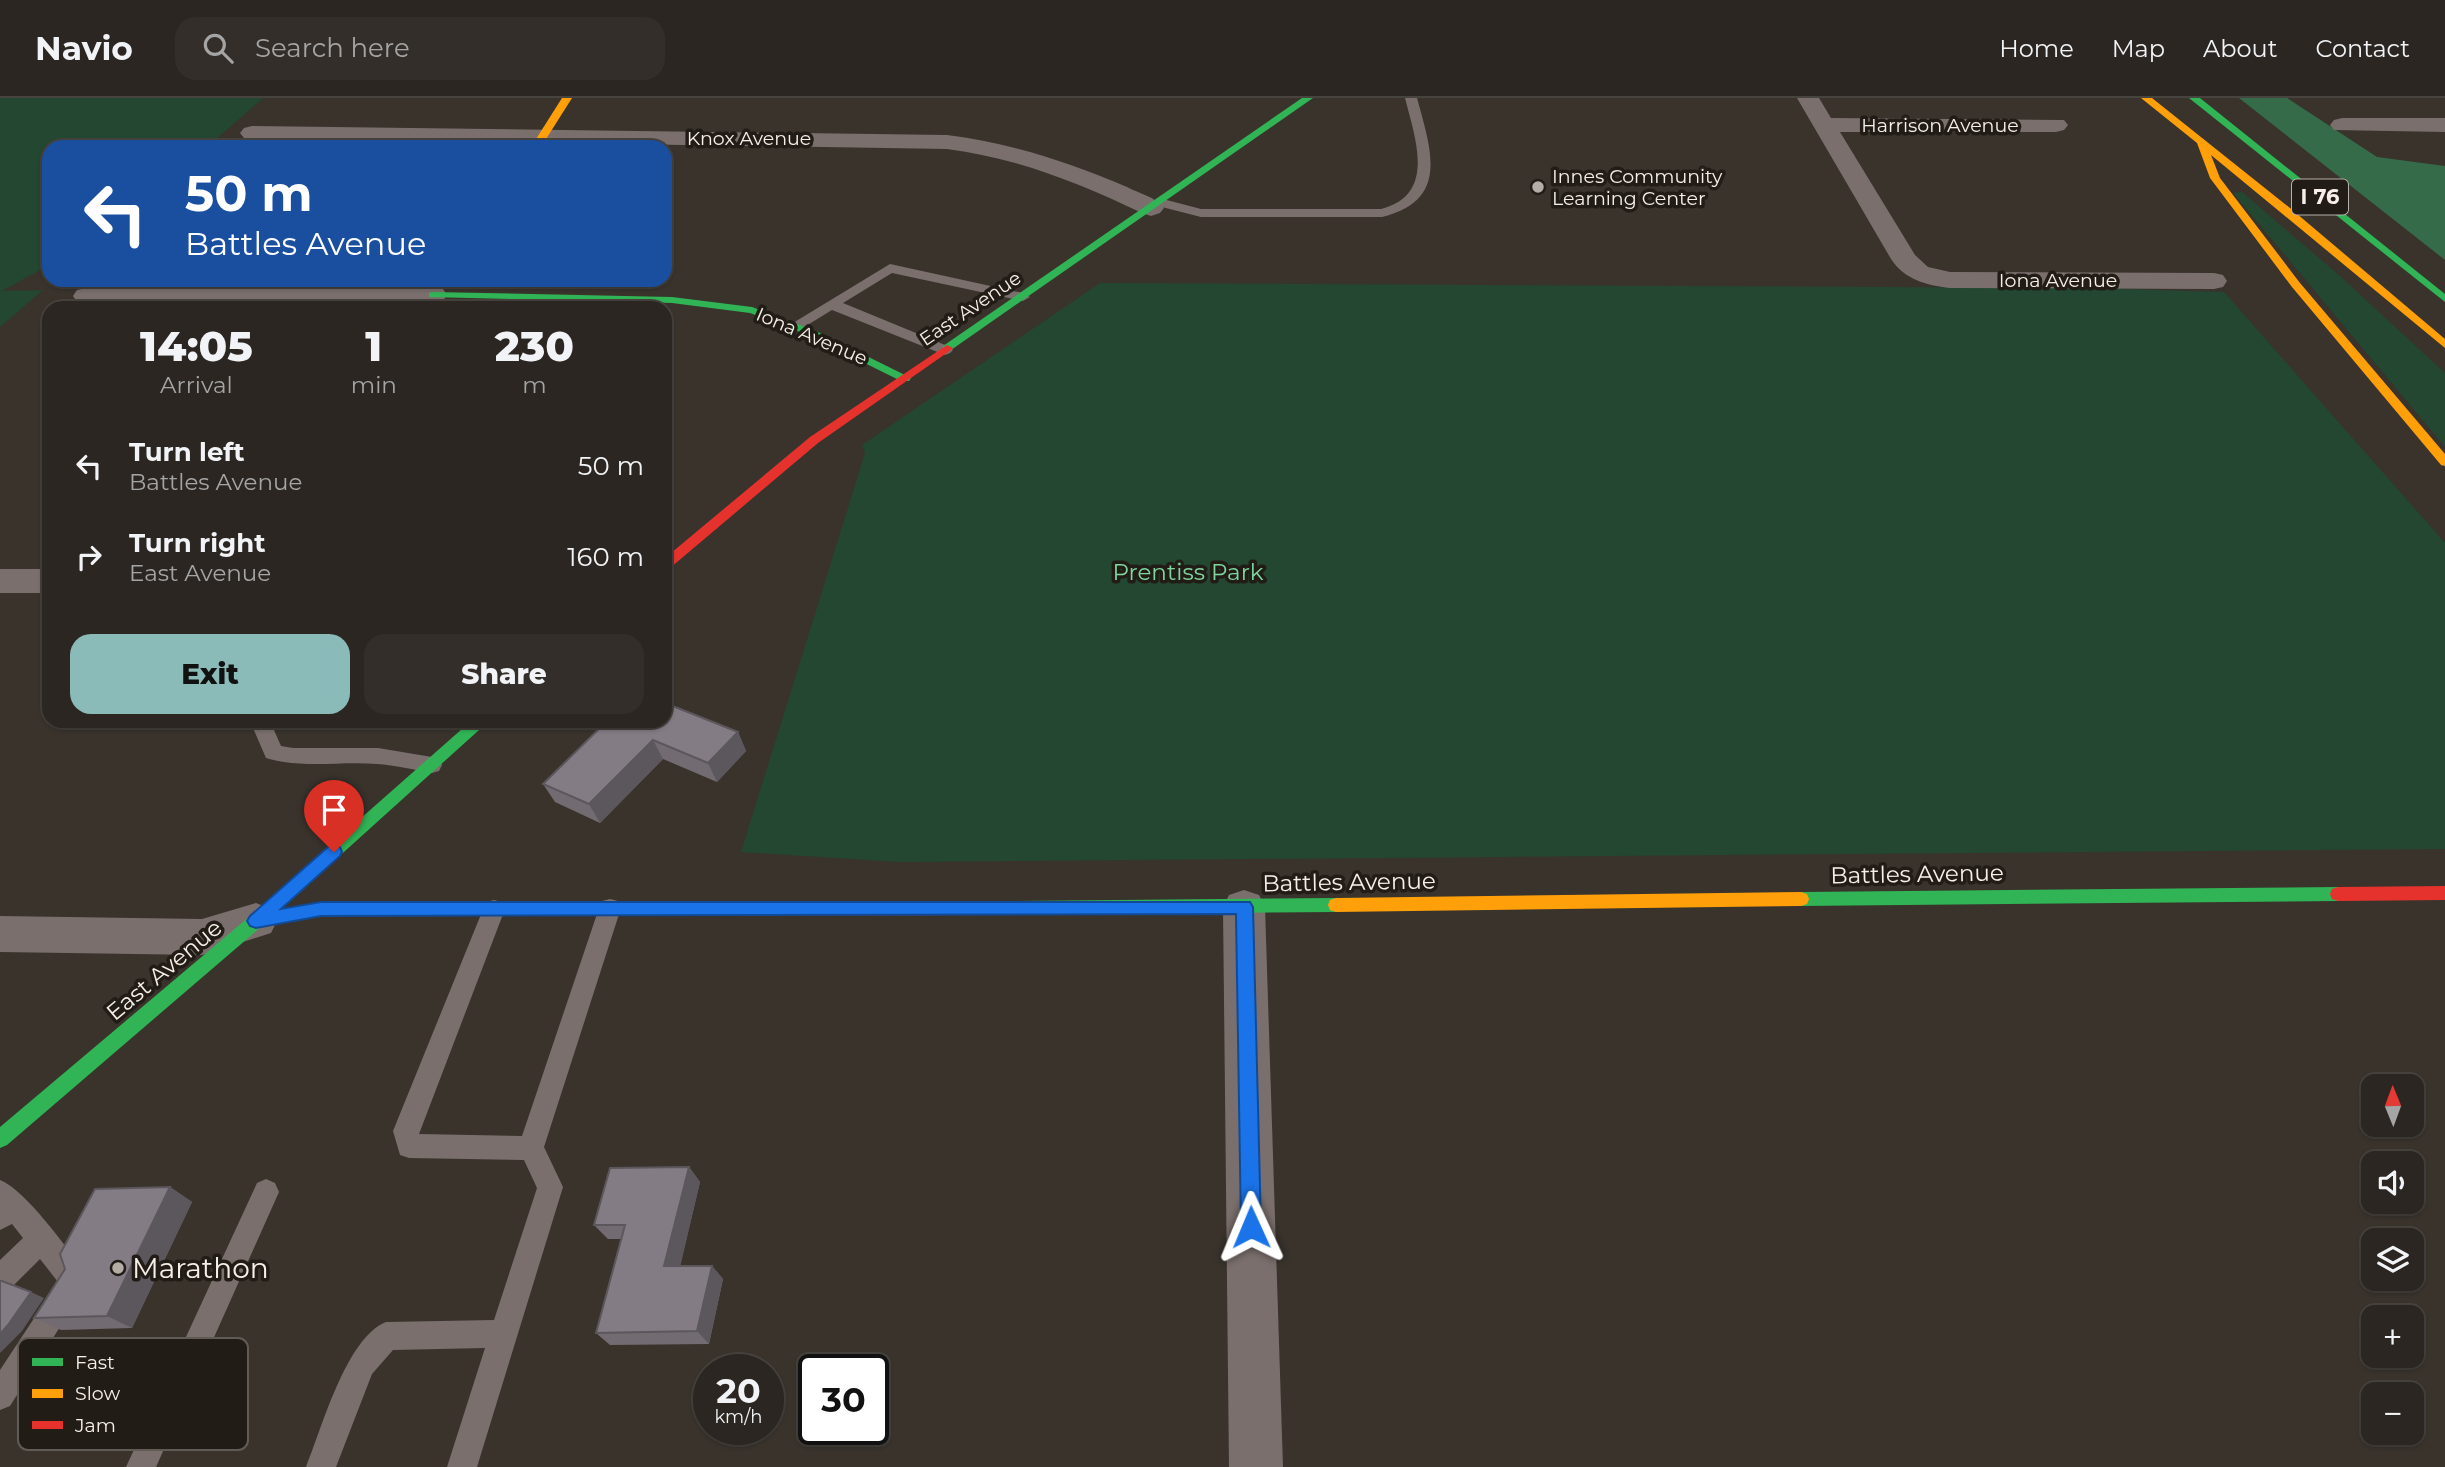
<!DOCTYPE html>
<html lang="en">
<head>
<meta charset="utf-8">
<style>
  body { margin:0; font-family:Montserrat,sans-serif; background:#332e2a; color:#f1f3f6; height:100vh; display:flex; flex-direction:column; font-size:26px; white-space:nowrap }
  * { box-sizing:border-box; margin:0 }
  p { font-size:23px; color:#a6a5a5 }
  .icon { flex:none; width:38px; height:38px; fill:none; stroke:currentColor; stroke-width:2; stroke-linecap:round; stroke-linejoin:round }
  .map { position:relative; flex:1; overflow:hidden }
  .details { position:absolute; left:42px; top:203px; width:630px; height:427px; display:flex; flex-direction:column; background:#2b2621; border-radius:21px; box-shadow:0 2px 5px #0004,0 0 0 2px #47433f }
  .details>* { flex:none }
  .top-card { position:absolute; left:42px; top:42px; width:630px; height:147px; border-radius:21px; box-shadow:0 2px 5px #0004,0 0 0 2px #47433f; background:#1a4fa0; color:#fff; overflow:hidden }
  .needle { width:46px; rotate:359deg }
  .controls { position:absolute; left:2361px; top:976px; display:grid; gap:14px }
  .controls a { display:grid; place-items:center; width:63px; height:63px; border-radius:14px; background:#2b2621; box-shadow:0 2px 5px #0004,0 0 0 2px #47433f; font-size:35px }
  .speed { position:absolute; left:693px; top:1256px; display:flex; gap:14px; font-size:35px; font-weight:700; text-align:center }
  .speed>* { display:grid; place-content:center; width:91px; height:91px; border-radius:50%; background:#2b2621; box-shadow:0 2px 5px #0004,0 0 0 2px #47433f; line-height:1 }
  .speed small { font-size:18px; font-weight:400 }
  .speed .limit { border:4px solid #111; border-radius:10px; background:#fff; color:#111 }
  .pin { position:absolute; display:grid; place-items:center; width:60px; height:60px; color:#fff; margin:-72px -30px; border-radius:50% 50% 50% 0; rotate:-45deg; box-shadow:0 0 7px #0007 }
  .pin .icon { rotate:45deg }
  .me { position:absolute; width:77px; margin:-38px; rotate:359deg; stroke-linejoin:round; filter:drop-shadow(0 0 5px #0008) }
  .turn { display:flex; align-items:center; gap:24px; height:147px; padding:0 28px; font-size:32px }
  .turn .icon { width:91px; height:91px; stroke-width:2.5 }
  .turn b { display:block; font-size:49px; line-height:60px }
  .eta { display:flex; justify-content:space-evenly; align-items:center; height:119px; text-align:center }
  .eta b { font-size:42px; font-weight:800; line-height:49px }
  .button { display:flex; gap:14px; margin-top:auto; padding:14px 28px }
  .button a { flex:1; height:80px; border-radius:21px; background:#8bbbb9; color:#111; font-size:28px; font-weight:800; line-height:80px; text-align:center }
  .button a+a { background:#332e2a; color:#f1f3f6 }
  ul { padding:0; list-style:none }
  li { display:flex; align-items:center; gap:21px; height:91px; padding:0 28px }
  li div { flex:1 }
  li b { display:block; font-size:26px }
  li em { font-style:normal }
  header { display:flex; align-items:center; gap:42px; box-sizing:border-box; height:98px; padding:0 35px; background:#2b2621; border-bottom:2px solid #47433f }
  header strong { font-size:33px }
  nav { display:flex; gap:38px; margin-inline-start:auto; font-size:24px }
  .search { width:490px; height:63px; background:#332e2a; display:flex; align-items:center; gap:18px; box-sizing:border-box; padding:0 24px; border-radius:21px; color:#a6a5a5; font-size:26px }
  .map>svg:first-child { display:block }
  .green { fill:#234730 }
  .forest { fill:#366b49 }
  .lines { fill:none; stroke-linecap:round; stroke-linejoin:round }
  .lane { fill:#7a6f6d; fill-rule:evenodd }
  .street { fill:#7a6f6d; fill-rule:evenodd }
  .fast { fill:#30b455; fill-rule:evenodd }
  .slow { fill:#ff9f0a; fill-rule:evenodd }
  .jam { fill:#e5322d; fill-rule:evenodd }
  .wall { fill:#726b72 }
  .shaded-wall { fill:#5c575c }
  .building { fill:#847c84; stroke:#5c575c; stroke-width:2 }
  .route { fill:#1a73e8; stroke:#114b97; stroke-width:2 }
  .poi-dot { fill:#b4ada6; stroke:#211c16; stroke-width:2.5 }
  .labels { text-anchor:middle; stroke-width:7; stroke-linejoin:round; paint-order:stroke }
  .far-street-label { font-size:19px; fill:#f7efe7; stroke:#211c16 }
  .far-poi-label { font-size:19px; fill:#f7efe7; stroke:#211c16; text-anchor:start }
  .shield { fill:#211c16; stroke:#b7b0a8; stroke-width:2 }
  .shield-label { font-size:21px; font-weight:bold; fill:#f7efe7 }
  .park-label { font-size:23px; fill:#7dd79f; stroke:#211c16 }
  .street-label { font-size:23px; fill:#f7efe7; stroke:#211c16 }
  .near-poi-label { font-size:28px; fill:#f7efe7; stroke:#211c16; text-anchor:start }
  .key { fill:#211c16; stroke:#615b55; stroke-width:2 }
  .key-label { font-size:19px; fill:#f7efe7 }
</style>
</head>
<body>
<header>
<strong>Navio</strong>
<div class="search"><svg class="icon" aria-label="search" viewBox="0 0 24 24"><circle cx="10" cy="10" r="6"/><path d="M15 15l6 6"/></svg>Search here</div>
<nav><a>Home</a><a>Map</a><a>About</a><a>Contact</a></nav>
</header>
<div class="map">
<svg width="2445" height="1369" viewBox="0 0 2445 1369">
  <rect width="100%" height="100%" fill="#39332c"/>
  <!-- green -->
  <g class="green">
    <polygon points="0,0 263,0 207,49 49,49 49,167 2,193 43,192 0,229"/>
    <polygon points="2242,94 2340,178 2445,275 2445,349 2233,95"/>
    <polygon points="1100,185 2089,190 2224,194 2445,445 2445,751 899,764 741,754 865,355 862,347"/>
  </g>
  <!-- forest -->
  <polygon class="forest" points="2239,0 2287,0 2377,59 2445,68 2445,162"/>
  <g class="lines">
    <!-- lane -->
    <g class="lane">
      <path d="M 1405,0 L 1417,0 C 1431,52 1450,102 1382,119 L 1201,119 L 1154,107 L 1152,104 L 1159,100 L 1201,111 L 1381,111 C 1437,97 1415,40 1405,0 Z"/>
      <polygon points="890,166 1023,195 1030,199 1023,203 892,175 843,205 950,249 953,252 950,255 945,257 832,212 801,231 791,231 788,228"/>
      <path d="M 250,623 L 270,623 L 281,648 L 293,650 L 378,650 L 432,659 L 439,661 L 442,667 L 439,673 L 432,675 C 414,672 395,667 377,666 C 340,663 302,671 266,660 Z"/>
      <path d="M 610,801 L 618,803 L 621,810 L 544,1049 L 563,1089 L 477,1369 L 447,1369 L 485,1250 L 393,1252 L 372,1276 L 336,1369 L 306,1369 C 322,1330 346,1240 386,1224 L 494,1222 L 537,1090 L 524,1062 L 409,1060 L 400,1057 L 393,1033 L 486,804 L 494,802 L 502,804 L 505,811 L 419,1036 L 522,1038 L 599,810 L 602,803 Z"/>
      <polygon points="266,1081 275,1085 279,1094 156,1369 126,1369 257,1085"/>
      <path d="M 0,1082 C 27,1093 65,1149 85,1173 L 89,1183 L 10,1308 L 0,1312 L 0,1272 L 58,1184 L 40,1161 L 10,1191 L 0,1195 L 0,1162 L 23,1140 L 12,1126 L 0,1132 Z"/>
    </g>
    <!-- street -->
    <g class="street">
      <path d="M 1797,0 L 1819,0 L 1831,20 L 2064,22 L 2068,27 L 2064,32 L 2056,34 L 1840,34 L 1915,157 L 1928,169 L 1950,174 L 2214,175 L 2223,177 L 2227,183 L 2223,189 L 2214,191 L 1950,190 C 1926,187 1905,182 1891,161 Z"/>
      <polygon points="2342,20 2445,20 2445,34 2334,32 2330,27 2334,22"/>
      <path d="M 252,28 L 947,37 C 1010,45 1069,64 1127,89 C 1138,95 1156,99 1164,110 L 1160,115 L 1151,118 L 1142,115 C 1079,85 1017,60 947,51 L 244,40 L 240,35 L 244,30 Z"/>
      <polygon points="433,189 443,191 447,197 443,203 433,205 87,206 77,204 73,198 77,192 87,190"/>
      <rect x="0" y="471" width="49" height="24"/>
      <polygon points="1244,792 1259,797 1265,809 1283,1369 1229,1369 1223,809 1229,797"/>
      <polygon points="256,805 271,811 277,823 271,835 202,857 0,854 0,818 202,821"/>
    </g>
    <!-- fast -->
    <g class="fast">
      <polygon points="1302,0 1313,0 951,252 943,252 943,248"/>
      <polygon points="2189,0 2200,0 2445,196 2445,204"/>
      <polygon points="433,194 672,199 752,209 816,233 911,280 909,283 901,283 808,237 750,215 672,205 429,199 429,195"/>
      <polygon points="471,623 489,623 262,828 7,1047 0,1050 0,1029 250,818"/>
      <polygon points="2338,789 2344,791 2346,796 2344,801 2338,803 1801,808 1795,806 1793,801 1795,796 1801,794"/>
      <polygon points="1336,800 1342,802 1344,807 1342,812 1336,814 1008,817 1002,815 1000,810 1002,805 1008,803"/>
    </g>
    <!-- slow -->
    <g class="slow">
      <polygon points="562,0 572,0 541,49 531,49"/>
      <polygon points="2141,0 2152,0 2290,110 2445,241 2445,250 2211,57 2220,80 2300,185 2445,356 2445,368 2441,367 2292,189 2210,80 2197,45"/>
      <polygon points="1801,794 1807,796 1809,801 1807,806 1801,808 1336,814 1330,812 1328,807 1330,802 1336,800"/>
      <polygon points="321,804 550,804 556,806 558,811 556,816 550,818 321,818 256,830 250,828 247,823 250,818 256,816"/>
    </g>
    <!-- jam -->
    <g class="jam">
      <polygon points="947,247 953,250 951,252 818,345 670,470 665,472 665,460 810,339"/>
      <polygon points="2445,788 2445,802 2338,803 2332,801 2330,796 2332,791 2338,789"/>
      <polygon points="1008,803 1014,805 1016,810 1014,815 1008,817 550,818 544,816 542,811 544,806 550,804"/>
    </g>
  </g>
  <!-- wall -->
  <g class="wall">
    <polygon points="607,623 738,634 746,653 717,684 663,661 600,725 555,704 543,686"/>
    <polygon points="689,1069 700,1084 680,1168 712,1168 723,1181 709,1246 610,1247 596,1235 621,1141 608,1141 594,1127"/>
    <polygon points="170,1089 192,1104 132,1230 61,1232 34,1220"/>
  </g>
  <!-- shaded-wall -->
  <g class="shaded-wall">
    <polygon points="738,634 746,653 717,684 708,665"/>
    <polygon points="653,642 663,661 600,725 589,706"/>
    <polygon points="689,1069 700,1084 677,1182 664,1168"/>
    <polygon points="170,1089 192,1104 132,1230 107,1218"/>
    <polygon points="712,1168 723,1181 709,1246 697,1233"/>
    <polygon points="31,1194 44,1200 22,1233 0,1255 0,1236"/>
  </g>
  <!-- building -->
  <g class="building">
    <polygon points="665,605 738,634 708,665 653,642 589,706 543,686 607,623 665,623"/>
    <polygon points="689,1069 664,1168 712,1168 697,1233 596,1235 625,1127 594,1127 610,1070"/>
    <polygon points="170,1089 107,1218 34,1220 65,1171 60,1156 95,1091"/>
    <polygon points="0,1183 2,1183 31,1194 8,1227 0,1236"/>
  </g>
  <!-- route -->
  <polygon class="route" points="334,747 340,749 342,754 340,758 281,811 321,804 1250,804 1253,809 1261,1129 1258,1136 1251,1139 1244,1136 1241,1129 1236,816 321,818 256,830 250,828 247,823 250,818 328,749"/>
  <!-- markers -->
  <g class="poi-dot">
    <circle cx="1538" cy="89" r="7"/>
    <circle cx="118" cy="1170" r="7"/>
  </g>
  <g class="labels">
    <!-- far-street labels -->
    <g class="far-street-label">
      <text x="1940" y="34">Harrison Avenue</text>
      <text x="749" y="47">Knox Avenue</text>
      <text x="2058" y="189">Iona Avenue</text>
      <text transform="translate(970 210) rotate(-34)" y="7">East Avenue</text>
      <text transform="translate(812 238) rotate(23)" y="7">Iona Avenue</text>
    </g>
    <!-- far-poi labels -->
    <g class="far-poi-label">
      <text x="1552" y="85">Innes Community<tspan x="1552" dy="22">Learning Center</tspan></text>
    </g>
    <!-- shield labels -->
    <rect class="shield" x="2292" y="81.5" width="56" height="35" rx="5"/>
    <g class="shield-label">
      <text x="2320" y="106">I 76</text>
    </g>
    <!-- park labels -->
    <g class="park-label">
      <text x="1188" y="482">Prentiss Park</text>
    </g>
    <!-- street labels -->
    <g class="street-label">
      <text transform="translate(1917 776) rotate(-1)" y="8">Battles Avenue</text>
      <text transform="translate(1349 784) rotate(-1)" y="8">Battles Avenue</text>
      <text transform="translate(164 872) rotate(-40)" y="8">East Avenue</text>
    </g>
    <!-- near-poi labels -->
    <g class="near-poi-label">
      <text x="132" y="1180">Marathon</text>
    </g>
  </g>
  <!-- legend -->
  <rect x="18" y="1240" width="230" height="112" rx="10" class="key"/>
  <rect x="32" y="1260" width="31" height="8" fill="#30b455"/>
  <rect x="32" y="1291" width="31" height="9" fill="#ff9f0a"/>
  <rect x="32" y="1323" width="31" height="8" fill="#e5322d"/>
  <g class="key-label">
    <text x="75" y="1271">Fast</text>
    <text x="75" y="1302">Slow</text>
    <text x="75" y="1334">Jam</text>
  </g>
</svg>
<div class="controls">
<a><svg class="needle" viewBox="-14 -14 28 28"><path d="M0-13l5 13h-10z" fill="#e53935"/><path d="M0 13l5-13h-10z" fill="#a6a5a5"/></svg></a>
<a><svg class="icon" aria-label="sound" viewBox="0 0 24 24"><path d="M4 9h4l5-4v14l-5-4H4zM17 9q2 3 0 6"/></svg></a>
<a><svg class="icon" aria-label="layers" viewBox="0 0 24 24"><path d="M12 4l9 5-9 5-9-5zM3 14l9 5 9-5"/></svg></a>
<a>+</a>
<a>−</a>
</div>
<div class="speed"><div>20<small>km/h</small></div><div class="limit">30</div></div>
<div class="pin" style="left:334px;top:754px;background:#d93025"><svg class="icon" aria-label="arrive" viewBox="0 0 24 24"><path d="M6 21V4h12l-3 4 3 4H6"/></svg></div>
<svg class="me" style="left:1251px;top:1129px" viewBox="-20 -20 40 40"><path d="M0-17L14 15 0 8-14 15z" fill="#1a73e8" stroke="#fff" stroke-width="4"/></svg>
<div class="top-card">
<div class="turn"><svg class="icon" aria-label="left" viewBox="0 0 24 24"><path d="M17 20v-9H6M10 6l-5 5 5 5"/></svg><div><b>50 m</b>Battles Avenue</div></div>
</div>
<section class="details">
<div class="eta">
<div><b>14:05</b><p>Arrival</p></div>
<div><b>1</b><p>min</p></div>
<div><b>230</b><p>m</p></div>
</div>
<ul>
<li><svg class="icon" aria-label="left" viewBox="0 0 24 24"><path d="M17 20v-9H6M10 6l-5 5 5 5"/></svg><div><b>Turn left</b><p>Battles Avenue</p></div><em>50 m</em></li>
<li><svg class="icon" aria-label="right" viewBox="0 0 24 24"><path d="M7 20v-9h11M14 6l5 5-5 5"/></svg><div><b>Turn right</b><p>East Avenue</p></div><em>160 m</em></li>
</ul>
<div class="button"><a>Exit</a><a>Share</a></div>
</section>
</div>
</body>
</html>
